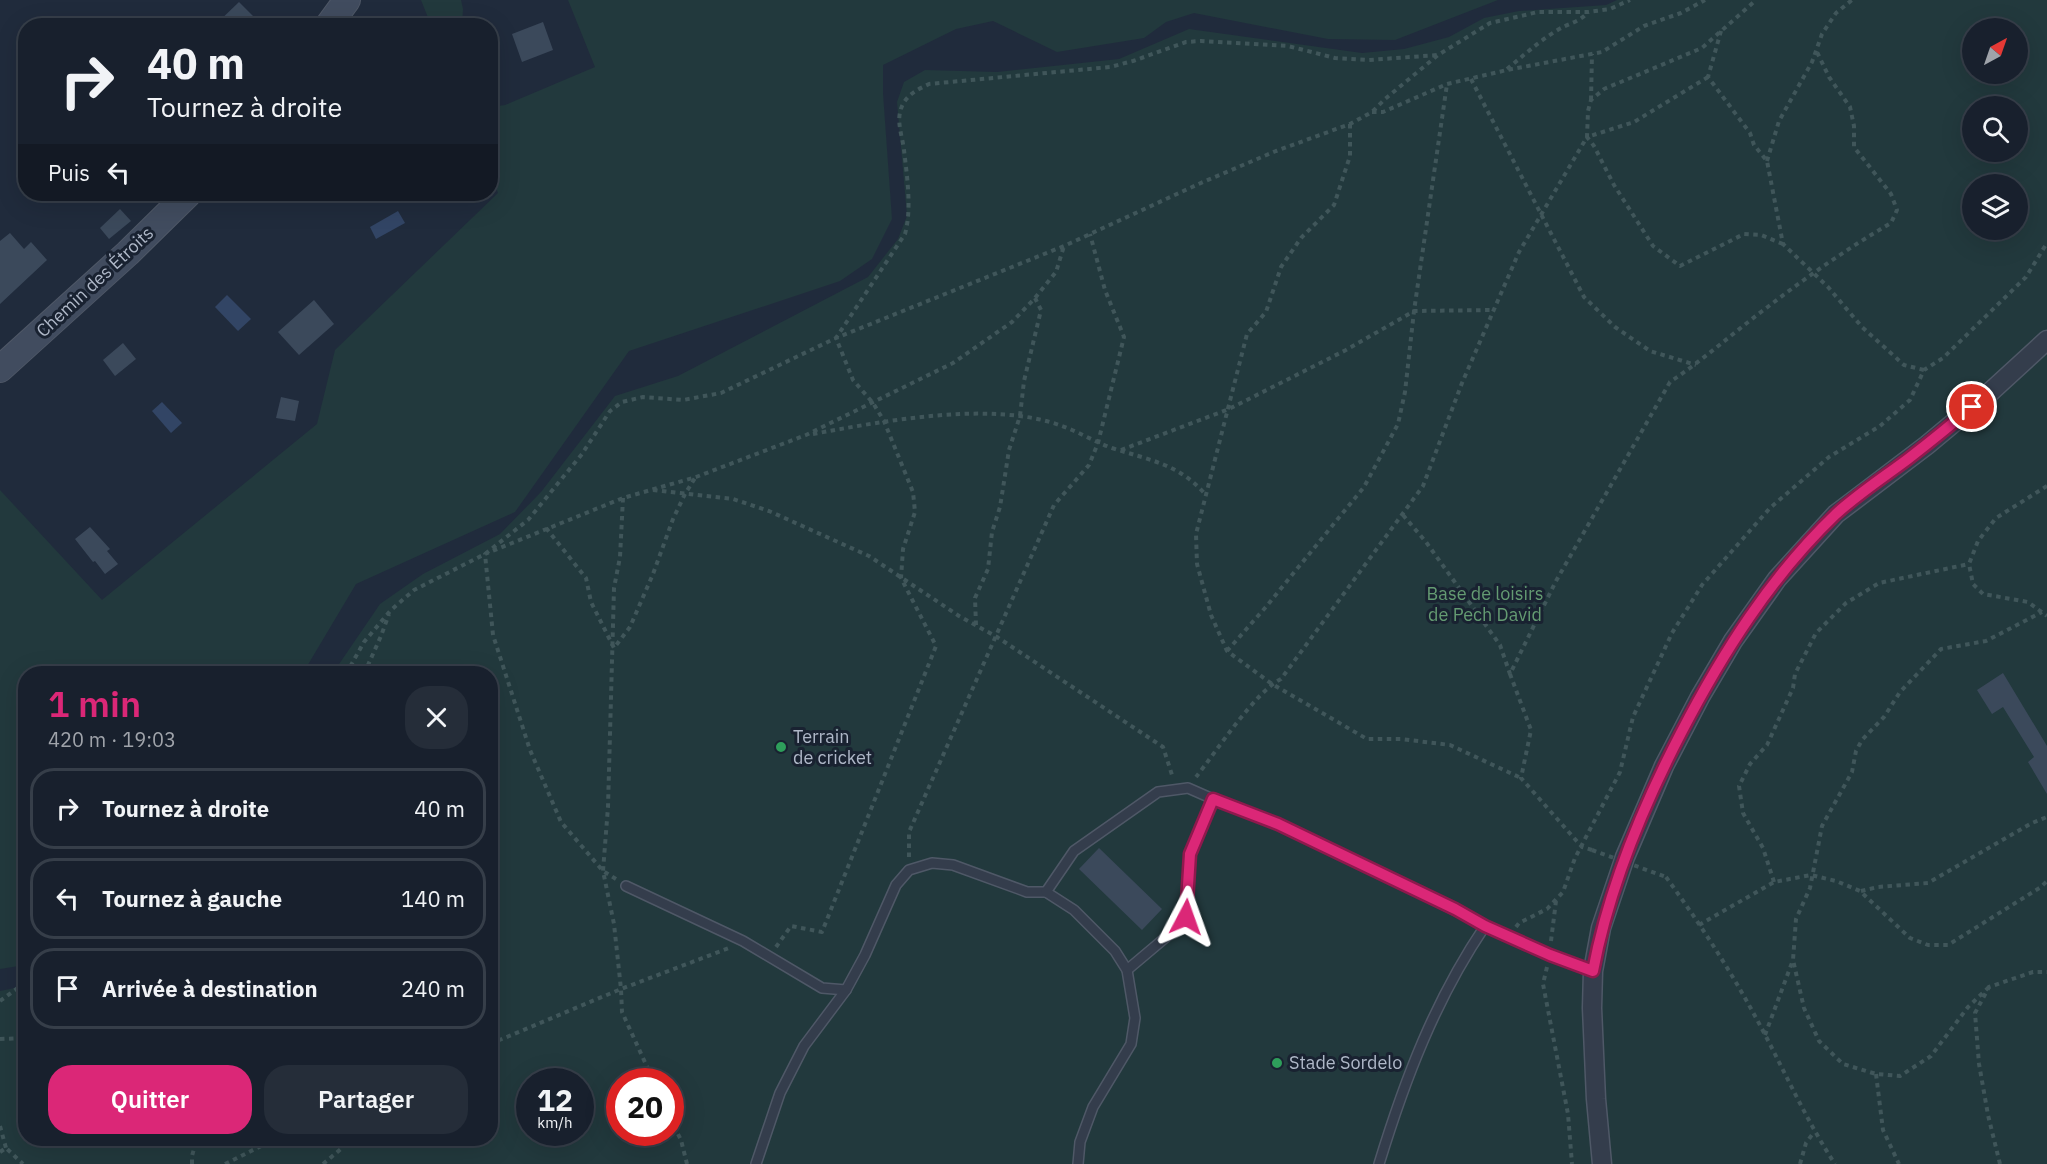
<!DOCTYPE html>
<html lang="fr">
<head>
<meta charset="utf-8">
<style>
  body { margin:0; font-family:"IBM Plex Sans",sans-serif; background:#252d39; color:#f1f3f6; height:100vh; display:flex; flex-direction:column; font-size:22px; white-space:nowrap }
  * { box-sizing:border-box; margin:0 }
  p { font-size:20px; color:#9fa3aa }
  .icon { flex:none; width:33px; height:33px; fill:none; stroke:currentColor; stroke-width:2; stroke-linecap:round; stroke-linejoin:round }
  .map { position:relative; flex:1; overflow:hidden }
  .side { position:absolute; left:18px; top:666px; width:480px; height:480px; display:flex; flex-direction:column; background:#18202d; border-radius:24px; box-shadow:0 6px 24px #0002,0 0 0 2px #363e49 }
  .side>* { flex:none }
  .banner { position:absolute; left:18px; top:18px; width:480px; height:183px; border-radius:24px; box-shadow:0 6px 24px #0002,0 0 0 2px #363e49; background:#18202d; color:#f1f3f6; overflow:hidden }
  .needle { width:39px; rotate:40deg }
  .controls { position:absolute; left:1962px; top:18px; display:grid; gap:12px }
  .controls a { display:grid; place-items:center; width:66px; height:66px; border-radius:50%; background:#18202d; box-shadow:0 6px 24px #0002,0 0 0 2px #363e49; font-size:30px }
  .speed { position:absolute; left:516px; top:1068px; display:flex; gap:12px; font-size:30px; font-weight:700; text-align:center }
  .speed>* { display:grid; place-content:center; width:78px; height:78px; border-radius:50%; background:#18202d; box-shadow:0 6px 24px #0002,0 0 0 2px #363e49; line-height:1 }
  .speed small { font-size:15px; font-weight:400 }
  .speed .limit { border:9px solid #d22; background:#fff; color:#111 }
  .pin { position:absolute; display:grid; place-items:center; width:51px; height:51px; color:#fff; margin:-26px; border:3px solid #fff; border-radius:50%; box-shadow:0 2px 6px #0007 }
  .me { position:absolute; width:66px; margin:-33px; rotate:4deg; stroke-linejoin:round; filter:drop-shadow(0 0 4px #0008) }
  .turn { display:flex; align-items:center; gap:21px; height:126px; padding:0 30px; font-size:27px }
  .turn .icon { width:78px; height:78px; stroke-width:2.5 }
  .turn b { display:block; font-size:42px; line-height:51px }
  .then { display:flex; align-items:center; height:57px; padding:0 30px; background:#0003; gap:12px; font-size:22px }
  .round { display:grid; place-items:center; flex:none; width:63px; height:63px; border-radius:24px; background:#252d39 }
  .head { display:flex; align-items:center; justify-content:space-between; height:102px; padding:0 30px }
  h1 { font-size:36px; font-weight:600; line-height:45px; color:#db2777 }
  .action { display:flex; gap:12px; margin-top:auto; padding:12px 30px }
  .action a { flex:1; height:69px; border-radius:24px; background:#db2777; color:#fff; font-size:24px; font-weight:600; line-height:69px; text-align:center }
  .action a+a { background:#252d39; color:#f1f3f6 }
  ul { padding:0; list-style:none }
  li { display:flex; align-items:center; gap:18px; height:81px; margin:0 12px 9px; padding:0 18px; border:3px solid #363e49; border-radius:24px }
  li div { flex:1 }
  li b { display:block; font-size:22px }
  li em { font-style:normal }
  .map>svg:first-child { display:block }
  .green { fill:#22393d; fill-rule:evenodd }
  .water { fill:#324565 }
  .building { fill:#3b495b }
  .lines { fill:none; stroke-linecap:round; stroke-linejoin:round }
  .service-casing { stroke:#4f5867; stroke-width:12 }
  .minor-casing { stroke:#4f5867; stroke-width:21 }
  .secondary-casing { stroke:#4f5867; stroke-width:28 }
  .path { stroke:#40565a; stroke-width:4; stroke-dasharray:4.5 4.5; stroke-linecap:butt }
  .service { stroke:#343d4c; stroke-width:9 }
  .minor { stroke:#343d4c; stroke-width:18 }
  .secondary { stroke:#414c5f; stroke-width:26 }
  .path-bridge { stroke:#40565a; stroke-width:4; stroke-dasharray:4.5 4.5; stroke-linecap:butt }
  .route-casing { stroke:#8e194d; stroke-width:15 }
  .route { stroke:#db2777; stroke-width:10 }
  .leisure-dot { fill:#2e9e5b; stroke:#192231; stroke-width:2 }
  .labels { text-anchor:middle; stroke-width:6; stroke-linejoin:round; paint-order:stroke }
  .street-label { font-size:18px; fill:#afb8c8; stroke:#192231 }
  .park-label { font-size:18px; fill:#649b72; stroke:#192231 }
  .poi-label { font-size:18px; fill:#afb8c8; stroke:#192231; text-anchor:start }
</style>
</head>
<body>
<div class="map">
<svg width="2047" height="1164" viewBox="0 0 2047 1164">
  <rect width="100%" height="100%" fill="#202b3c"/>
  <!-- green -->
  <g class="green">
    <polygon points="421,0 461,0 463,9 462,25 431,25"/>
    <polygon points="568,0 1498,0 1395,40 1328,39 1194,13 1166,22 1144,38 1057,52 993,21 956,29 883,65 883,93 892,219 872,259 840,281 629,351 515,512 356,584 303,673 26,674 25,965 0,969 0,490 102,600 317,424 335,350 498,193 491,173 491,107 505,105 595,67"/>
    <path d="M 1617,0 L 2047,0 L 2047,1164 L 0,1164 L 0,991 L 25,986 L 26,1138 L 490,1138 L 490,674 L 333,673 L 380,604 L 423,574 L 500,534 L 541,492 L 615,396 L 678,376 L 868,277 L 898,239 L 907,216 L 897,102 L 904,82 L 925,70 L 997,72 L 1119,59 L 1189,29 L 1362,53 L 1404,49 L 1449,37 L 1484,18 L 1519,11 L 1606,5 ZM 1972,28 L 2018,28 L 2018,74 L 1972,74 ZM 1972,106 L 2018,106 L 2018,152 L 1972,152 ZM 1972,184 L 2018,184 L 2018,230 L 1972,230 ZM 530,1082 L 580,1082 L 580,1132 L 530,1132 ZM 620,1082 L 670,1082 L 670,1132 L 620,1132 Z"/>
  </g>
  <!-- water -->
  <g class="water">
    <polygon points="398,211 405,223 376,239 370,227"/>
    <polygon points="227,295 251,319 238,331 215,307"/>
    <polygon points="162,402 182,423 171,433 152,411"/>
  </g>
  <!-- building -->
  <g class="building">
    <polygon points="239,2 263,26 214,26"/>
    <polygon points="543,22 553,50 522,62 512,34"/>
    <polygon points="120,209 131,221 109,239 100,228"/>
    <polygon points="10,233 24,249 31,242 47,260 0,304 0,241"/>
    <polygon points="314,300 334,324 299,355 278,332"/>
    <polygon points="123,343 136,359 115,376 103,360"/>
    <polygon points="281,397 299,401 295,421 276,418"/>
    <polygon points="90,527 110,549 107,551 118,564 105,574 95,561 93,562 75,539"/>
    <polygon points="2003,673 2047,746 2047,794 2028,762 2034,757 2003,707 1992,714 1977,690"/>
    <polygon points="1099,848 1162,909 1142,930 1079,869"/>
  </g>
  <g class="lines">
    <!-- service casing -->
    <g class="service-casing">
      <g id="service">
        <polyline points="626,886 743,941 822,988 846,990"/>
        <path d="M 1127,970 L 1184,922 L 1186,917 L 1190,854 L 1213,799 C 1234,807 1256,815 1277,824 C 1384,870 1483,931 1593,971"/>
        <polyline points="756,1164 780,1093 804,1046 846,990 865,955 896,885 909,870 932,863 953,865 1027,892 1046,892"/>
        <polyline points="1078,1164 1080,1142 1093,1107 1131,1044 1135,1018 1127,970 1115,951 1074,910 1046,892 1074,851 1158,792 1188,788 1213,799"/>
        <path d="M 1379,1164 C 1405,1079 1435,1000 1485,926"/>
      </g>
    </g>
    <!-- minor casing -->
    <g class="minor-casing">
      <polyline id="minor" points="1602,1164 1596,1099 1592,1008 1593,971 1601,928 1625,857 1664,766 1700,697 1733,641 1777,579 1836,514 1927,445 1987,395 2047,340"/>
    </g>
    <!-- secondary casing -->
    <g class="secondary-casing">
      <g id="secondary">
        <polyline points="328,26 347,0"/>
        <polyline points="0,369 128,253 188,194"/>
      </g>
    </g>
    <!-- path -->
    <g class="path">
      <polyline points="1721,31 1708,77 1750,133 1754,145 1767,161 1783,244 1828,287 1862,327 1904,365 1924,370"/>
      <path d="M 1507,69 C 1523,56 1538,42 1556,31 C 1568,23 1579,23 1588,12"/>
      <polyline points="1708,77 1634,122 1587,137 1594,146 1614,185 1653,246 1680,266 1744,234 1761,235 1783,244"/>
      <polyline points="1471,79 1584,297 1615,327 1650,351 1696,365"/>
      <polyline points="1591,100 1592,54"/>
      <polyline points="1372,112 1383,112 1447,84 1507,70 1602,52 1644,26 1681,13 1705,0"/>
      <polyline points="1350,124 1350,156 1334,205 1301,238 1281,267 1266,312 1247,334 1196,534 1197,564 1211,615 1227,651 1272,684 1367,739 1401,739 1450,745 1521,778"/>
      <polyline points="1767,161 1779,121 1812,62 1822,34 1836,13 1852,0"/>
      <path d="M 813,434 C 884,421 993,400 1062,426 C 1079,432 1095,442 1112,448 C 1149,460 1179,464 1205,494"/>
      <polyline points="1121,450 1229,409 1346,350 1414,311 1494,310"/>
      <polyline points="2047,486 1996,518 1978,541 1969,564 1973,584 1983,594 2028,602 2047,616"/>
      <polyline points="653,490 733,499 769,511 869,556 959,616 997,637 1163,747 1173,778"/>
      <polyline points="623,498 620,557 614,588 608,807 603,871 614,924 621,989 622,1012 654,1082"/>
      <polyline points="1403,515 1426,542 1500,645 1510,674"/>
      <polyline points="546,528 586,578 591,602 614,648 630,627 653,574 673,519 685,494 695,478"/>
      <polyline points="976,625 975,598 988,569 992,532 1000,507 1009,450 1020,416 1024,381 1041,310 1035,298"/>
      <polyline points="1227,651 1265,608 1364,487 1398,424 1405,392 1414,311 1447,84"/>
      <polyline points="346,674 364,642 391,610 414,590 485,554 528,520 582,454 610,411 622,402 643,397 683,400 721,393 836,338 1064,246 1203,182 1276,151 1350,124 1372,112 1385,99 1438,55 1490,23 1538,12 1588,12 1610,9 1630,0"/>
      <polyline points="364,674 381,636 389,614"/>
      <path d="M 1196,777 C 1216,752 1255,692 1281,679 L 1423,486 L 1462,383 L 1519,252 L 1587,137 L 1588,111 L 1591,100 L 1604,89 L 1702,48 L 1756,0"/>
      <path d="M 1592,850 L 1582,847 L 1521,778 L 1531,730 L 1510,674 L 1556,581 L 1670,382 C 1703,360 1733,333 1765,309 C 1805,278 1848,248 1891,223 L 1897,210 L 1891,194 L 1854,147 L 1854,126 L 1850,107 L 1829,77 L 1816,50"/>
      <polyline points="909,857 909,832 1054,505 1089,465 1098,443 1124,337 1105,290 1090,234"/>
      <path d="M 1666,877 C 1698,921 1729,968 1755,1016 C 1782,1065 1804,1117 1835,1164"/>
      <polyline points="616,879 603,871 561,822 530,750 493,635 485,554 623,498 696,477 806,435 953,363 1012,322 1035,298 1056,272 1064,246"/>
      <polyline points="1774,882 1763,848 1743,813 1739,786 1750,764 1767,745 1793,688 1795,674 1816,633 1846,603 1879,583 1969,564"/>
      <polyline points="1861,891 1878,887 1928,883 2032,823 2047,817"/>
      <polyline points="1699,925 1774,882 1811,875 1836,881 1860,891 1910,938 1928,945 1948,945 2041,887 2047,881"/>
      <polyline points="1516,927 1519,923 1547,909 1563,892 1575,858 1620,772 1633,717 1672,633 1702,585 1770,508 1829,457 1880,426 1910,400 1924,370 1943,358 2026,277 2047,243"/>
      <polyline points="1551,941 1556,901"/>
      <path d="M 776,947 L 791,926 L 822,932 L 936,646 L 901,578 L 903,549 L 915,512 L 913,492 L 884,421 L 873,403 L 853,380 L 836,338 L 905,234 C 912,209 907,176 904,150 C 902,134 895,119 903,104 C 909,93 919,89 929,84 L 1110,67 L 1133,61 L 1186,42 L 1201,41 L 1288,46 L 1335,58 L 1369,60 L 1438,55"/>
      <polyline points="1547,967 1543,984 1568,1114 1572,1164"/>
      <polyline points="1989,987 1968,1007 1931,1056 1900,1076 1876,1074 1843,1064 1819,1041 1804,1008 1793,960 1796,919 1810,888 1822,826 1852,772 1856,751 1862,740 1884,717 1900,692 1941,649 1986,641 2042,612"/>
      <polyline points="0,1001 26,982"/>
      <polyline points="1765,1035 1793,960"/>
      <polyline points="0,1039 26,1038"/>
      <polyline points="490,1044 621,989 729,948"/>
      <polyline points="1876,1074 1883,1130 1899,1164"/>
      <polyline points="670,1118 681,1140 687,1164"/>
      <polyline points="0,1126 6,1148"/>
      <polyline points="0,1152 6,1148 23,1164"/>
      <polyline points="192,1164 192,1156 197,1138"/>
      <polyline points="225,1164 277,1138"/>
      <polyline points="323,1164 354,1138"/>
      <polyline points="1800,1164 1806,1143 1814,1132"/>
      <polyline points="2000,1164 1988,1115 1979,1064 1975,1013 1989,987 2033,972 2047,972"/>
    </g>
    <!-- service -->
    <use href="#service" class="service"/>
    <!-- minor -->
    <use href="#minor" class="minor"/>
    <!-- secondary -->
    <use href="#secondary" class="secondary"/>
    <!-- path-bridge -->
    <polyline class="path-bridge" points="1592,850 1666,877"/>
  </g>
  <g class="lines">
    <!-- route casing -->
    <g class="route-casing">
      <path id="route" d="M 1186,917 L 1190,854 L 1213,799 L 1278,824 L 1455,909 L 1485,926 L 1550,955 L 1593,971 C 1609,887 1642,808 1681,733 C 1722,654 1771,576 1836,514 C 1858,494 1884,477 1908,459 C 1930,442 1951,425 1972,407"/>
    </g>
    <!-- route -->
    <use href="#route" class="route"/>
  </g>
  <!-- markers -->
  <g class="leisure-dot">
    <circle cx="781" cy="747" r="6"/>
    <circle cx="1277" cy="1063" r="6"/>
  </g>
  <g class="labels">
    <!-- street labels -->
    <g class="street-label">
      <text transform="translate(95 282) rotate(-43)" y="6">Chemin des Étroits</text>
    </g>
    <!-- park labels -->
    <g class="park-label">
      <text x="1485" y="600">Base de loisirs<tspan x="1485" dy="21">de Pech David</tspan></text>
    </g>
    <!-- poi labels -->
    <g class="poi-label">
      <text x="793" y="743">Terrain<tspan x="793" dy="21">de cricket</tspan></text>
      <text x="1289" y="1069">Stade Sordelo</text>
    </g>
  </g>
</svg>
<div class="controls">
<a><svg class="needle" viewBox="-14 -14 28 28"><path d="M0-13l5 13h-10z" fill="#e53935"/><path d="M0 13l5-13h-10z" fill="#9fa3aa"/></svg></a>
<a><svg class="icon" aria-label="search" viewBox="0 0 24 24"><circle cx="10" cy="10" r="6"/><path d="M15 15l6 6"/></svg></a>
<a><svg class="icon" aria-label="layers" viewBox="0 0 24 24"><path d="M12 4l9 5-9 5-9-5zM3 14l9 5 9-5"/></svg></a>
</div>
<div class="speed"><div>12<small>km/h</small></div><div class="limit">20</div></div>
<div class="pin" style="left:1972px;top:407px;background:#d93025"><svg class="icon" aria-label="arrive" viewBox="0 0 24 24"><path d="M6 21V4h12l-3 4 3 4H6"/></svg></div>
<svg class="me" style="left:1186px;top:917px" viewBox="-20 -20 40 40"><path d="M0-17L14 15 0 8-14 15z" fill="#db2777" stroke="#fff" stroke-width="4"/></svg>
<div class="banner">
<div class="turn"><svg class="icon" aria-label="right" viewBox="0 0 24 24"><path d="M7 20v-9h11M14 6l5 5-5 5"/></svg><div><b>40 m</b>Tournez à droite</div></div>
<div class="then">Puis<svg class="icon" aria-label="left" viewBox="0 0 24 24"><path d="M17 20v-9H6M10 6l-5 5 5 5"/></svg></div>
</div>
<section class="side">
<div class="head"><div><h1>1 min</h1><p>420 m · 19:03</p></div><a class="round"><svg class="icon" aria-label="close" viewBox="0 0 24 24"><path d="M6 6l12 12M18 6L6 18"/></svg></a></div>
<ul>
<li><svg class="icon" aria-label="right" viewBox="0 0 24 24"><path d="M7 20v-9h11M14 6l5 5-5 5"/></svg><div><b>Tournez à droite</b></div><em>40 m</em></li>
<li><svg class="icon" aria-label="left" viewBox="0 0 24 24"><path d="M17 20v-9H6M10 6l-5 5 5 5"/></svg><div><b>Tournez à gauche</b></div><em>140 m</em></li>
<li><svg class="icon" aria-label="arrive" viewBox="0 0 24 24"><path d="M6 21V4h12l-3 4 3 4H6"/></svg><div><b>Arrivée à destination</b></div><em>240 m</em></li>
</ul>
<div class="action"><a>Quitter</a><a>Partager</a></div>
</section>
</div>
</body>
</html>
